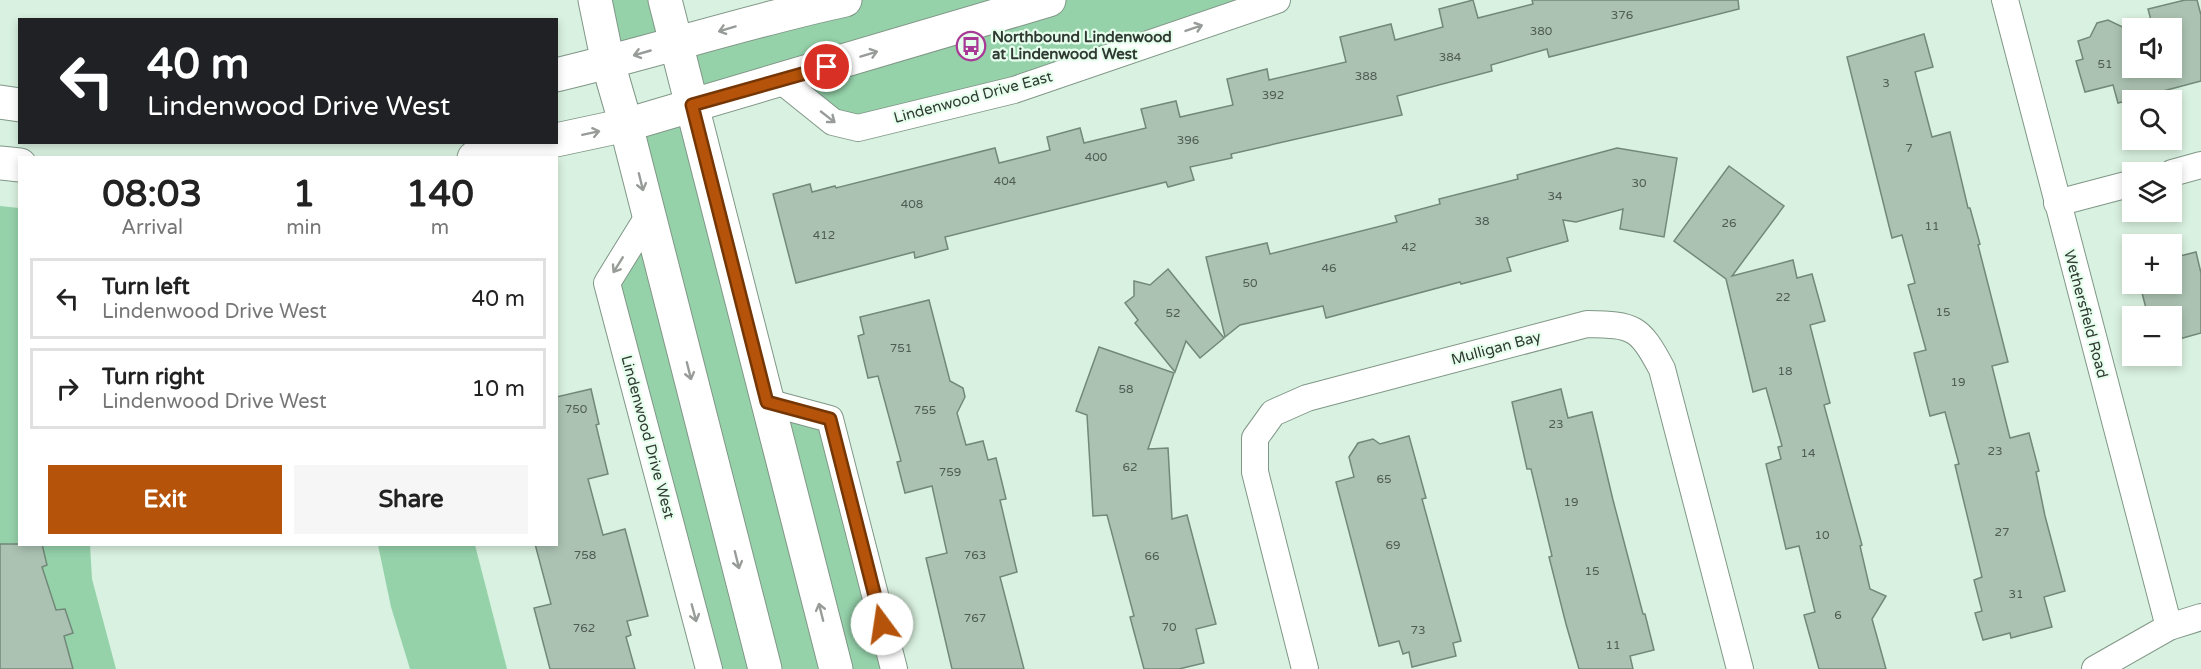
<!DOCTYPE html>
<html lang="en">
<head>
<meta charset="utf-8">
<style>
  body { margin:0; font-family:"Varela Round",sans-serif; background:#f6f6f6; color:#222; height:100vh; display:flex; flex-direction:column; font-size:22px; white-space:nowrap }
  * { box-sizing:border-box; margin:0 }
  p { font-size:20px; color:#767676 }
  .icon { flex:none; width:33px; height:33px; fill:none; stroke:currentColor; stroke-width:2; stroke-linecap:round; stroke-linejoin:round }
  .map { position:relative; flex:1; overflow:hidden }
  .drawer { position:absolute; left:18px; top:156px; width:540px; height:390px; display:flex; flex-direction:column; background:#fff; border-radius:0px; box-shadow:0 3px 9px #0003 }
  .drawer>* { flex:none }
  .banner { position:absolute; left:18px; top:18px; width:540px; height:126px; border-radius:0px; box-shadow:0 3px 9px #0003; background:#202124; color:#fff; overflow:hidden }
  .controls { position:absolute; left:2122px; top:18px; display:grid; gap:12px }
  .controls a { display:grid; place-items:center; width:60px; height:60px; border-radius:0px; background:#fff; box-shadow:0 3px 9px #0003; font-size:30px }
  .pin { position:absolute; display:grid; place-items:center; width:51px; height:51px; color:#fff; margin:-26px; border:3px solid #fff; border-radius:50%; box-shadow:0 2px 6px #0007 }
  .me { position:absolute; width:66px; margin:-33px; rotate:346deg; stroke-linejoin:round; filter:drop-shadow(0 0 4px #0008) }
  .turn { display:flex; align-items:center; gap:21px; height:126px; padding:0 30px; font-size:27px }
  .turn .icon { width:78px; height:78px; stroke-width:2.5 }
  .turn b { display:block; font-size:42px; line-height:51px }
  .eta { display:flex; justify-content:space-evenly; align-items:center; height:102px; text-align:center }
  .eta b { font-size:36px; font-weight:700; line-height:42px }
  .button { display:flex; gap:12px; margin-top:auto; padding:12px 30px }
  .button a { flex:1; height:69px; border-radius:0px; background:#b45309; color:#fff; font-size:24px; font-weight:700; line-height:69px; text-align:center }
  .button a+a { background:#f6f6f6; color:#222 }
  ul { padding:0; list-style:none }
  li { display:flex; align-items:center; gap:18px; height:81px; margin:0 12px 9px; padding:0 18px; border:3px solid #e0e0e0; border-radius:0px }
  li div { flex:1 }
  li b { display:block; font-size:22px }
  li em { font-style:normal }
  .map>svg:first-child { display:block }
  .green { fill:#95d2aa }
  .building { fill:#abc2b2; stroke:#728879; stroke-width:1.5 }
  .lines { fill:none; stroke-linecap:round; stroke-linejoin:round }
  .street-casing { stroke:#809787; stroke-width:28 }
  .secondary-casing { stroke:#809787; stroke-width:35 }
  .street { stroke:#fff; stroke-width:26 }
  .secondary { stroke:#fff; stroke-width:33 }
  .oneway { stroke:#989c99 }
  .route-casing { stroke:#753606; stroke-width:15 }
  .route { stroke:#b45309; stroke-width:10 }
  .labels { text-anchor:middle; stroke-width:4.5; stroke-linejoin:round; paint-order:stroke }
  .number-label { font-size:12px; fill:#4f5c53 }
  .poi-label { font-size:15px; font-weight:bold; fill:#303a33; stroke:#e6ffed; text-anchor:start }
  .street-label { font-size:15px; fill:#303a33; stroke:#e6ffed }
</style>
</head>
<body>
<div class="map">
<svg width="2201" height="669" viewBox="0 0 2201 669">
  <rect width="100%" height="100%" fill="#d9f1e0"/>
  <!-- green -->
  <g class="green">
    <polygon points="595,0 665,0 676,43 778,0 1277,0 858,128 782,81 692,105 767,401 830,419 894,669 709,669 607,283 649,215 626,125 691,105 676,44 608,63"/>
    <polygon points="0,206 19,208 20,544 90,545 92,579 116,669 0,669"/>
    <polygon points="378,545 475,545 507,669 410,669 391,607"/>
  </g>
  <!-- building -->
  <g class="building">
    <polygon points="1473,0 1478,18 1533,4 1532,0 1738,0 1739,9 1549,57 1547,49 1491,65 1492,71 1397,96 1402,115 1231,154 1232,158 1190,167 1194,180 1168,187 1166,182 945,237 948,249 915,258 914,252 796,283 773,194 810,184 812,192 835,186 836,188 995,148 999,163 1050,150 1047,137 1080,128 1084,143 1146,128 1141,109 1176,101 1180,117 1233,105 1227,79 1267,69 1269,80 1346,62 1340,37 1391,24 1395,40 1443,27 1439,9"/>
    <polygon points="2185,0 2197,0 2201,15 2201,81 2118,103 2113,85 2085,92 2076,61 2083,59 2078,41 2090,37 2097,23 2108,20 2133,32 2133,68 2172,68 2172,28 2153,28 2148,9"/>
    <polygon points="1924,34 1933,67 1915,72 1932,137 1950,132 1968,208 1970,208 1980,244 1978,245 2008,362 1992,366 2010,438 2029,433 2039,471 2036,472 2045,516 2065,591 2044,597 2052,627 2011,638 2010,633 1983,640 1975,613 1982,611 1974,580 1982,577 1955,465 1959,464 1945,412 1930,416 1914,353 1926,350 1908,285 1915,283 1902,235 1892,238 1847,57"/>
    <polygon points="1617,148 1677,158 1664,237 1620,229 1623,209 1576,222 1563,220 1568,241 1507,258 1511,271 1461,284 1460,282 1326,318 1323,306 1240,325 1225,337 1206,257 1267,243 1270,254 1397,222 1395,216 1440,204 1439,199 1518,179 1517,175"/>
    <polygon points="1729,166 1784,206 1732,276 1793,260 1797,278 1812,274 1825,321 1810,325 1830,403 1824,405 1862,545 1860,546 1870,589 1886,596 1872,619 1886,669 1819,669 1804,615 1815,612 1799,546 1786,549 1766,464 1781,459 1778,447 1782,446 1766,388 1753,392 1726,279 1674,241"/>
    <polygon points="2196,252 2201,273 2201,333 2172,341 2172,316 2148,316 2141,289 2172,284 2172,258"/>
    <polygon points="1168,269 1224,338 1200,358 1186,341 1175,372 1135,323 1138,320 1125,303 1134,296 1134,281 1150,285"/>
    <polygon points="929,300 950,381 963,388 965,397 957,413 966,445 983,441 988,460 996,458 1006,499 1000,500 1017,572 1000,577 1024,669 952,669 926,558 947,553 932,486 905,493 897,462 901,461 878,376 868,378 858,336 864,334 860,317"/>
    <polygon points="1099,347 1174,373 1148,449 1168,448 1172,519 1187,515 1197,553 1216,624 1196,629 1204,663 1179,669 1144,669 1130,617 1134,616 1107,515 1093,516 1087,415 1076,411"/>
    <polygon points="591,389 599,424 596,425 608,474 588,479 603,535 625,529 648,616 627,621 631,635 626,637 635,669 550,669 534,608 551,604 535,544 556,544 556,397"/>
    <polygon points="1561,389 1568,418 1592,412 1613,500 1643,614 1645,614 1654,650 1630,656 1633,669 1579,669 1566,624 1549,557 1552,556 1531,469 1527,469 1512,402"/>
    <polygon points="1409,436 1426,498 1422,499 1461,641 1453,643 1456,656 1412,667 1409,652 1403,654 1399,641 1379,646 1336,482 1354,477 1349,457 1358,443 1373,439 1380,444"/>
    <polygon points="0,544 42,544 47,565 42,567 56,610 65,609 73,633 64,636 73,669 0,669"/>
  </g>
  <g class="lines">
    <!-- street casing -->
    <g class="street-casing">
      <g id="street">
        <polyline points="2005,0 2169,627"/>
        <polyline points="782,81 833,122 858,128 1014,90 1277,0"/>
        <polyline points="2172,173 2201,165"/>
        <polyline points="2057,203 2133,183"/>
        <polyline points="649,215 607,283 709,669"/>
        <polyline points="767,402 830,419 894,669"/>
        <path d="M 1305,669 L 1255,472 L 1255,438 L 1273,413 L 1307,398 L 1587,324 C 1634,325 1639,326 1662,369 L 1740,669"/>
        <polyline points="2095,669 2169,627 2201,617"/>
      </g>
    </g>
    <!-- secondary casing -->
    <g class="secondary-casing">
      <g id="secondary">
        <polyline points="595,0 608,63 626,125 765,669"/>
        <polyline points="665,0 836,669"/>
        <path d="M 556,75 C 654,52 748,21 845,0"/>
        <polyline points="0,102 20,105"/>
        <polyline points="556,140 626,125 1049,0"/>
        <polyline points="474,158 545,142"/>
        <polyline points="0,163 20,165"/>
      </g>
    </g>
    <!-- street -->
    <use href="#street" class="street"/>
    <!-- secondary -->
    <use href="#secondary" class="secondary"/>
  </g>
  <!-- one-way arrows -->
  <defs><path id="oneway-shaft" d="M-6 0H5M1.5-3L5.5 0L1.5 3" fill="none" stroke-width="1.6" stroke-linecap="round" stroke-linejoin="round" transform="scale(1.5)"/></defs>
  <g class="oneway">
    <use href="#oneway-shaft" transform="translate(1194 28) rotate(-19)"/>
    <use href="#oneway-shaft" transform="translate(727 29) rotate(163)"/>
    <use href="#oneway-shaft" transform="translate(642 53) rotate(164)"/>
    <use href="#oneway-shaft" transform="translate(869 54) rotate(-17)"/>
    <use href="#oneway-shaft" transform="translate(828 117) rotate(38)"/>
    <use href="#oneway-shaft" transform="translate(591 133) rotate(-12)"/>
    <use href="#oneway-shaft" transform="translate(641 182) rotate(76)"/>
    <use href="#oneway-shaft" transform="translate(618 265) rotate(122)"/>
    <use href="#oneway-shaft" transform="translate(689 371) rotate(76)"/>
    <use href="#oneway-shaft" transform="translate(737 560) rotate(76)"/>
    <use href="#oneway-shaft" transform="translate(821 612) rotate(-104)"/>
    <use href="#oneway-shaft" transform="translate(694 613) rotate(75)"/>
  </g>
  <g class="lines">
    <!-- route casing -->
    <g class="route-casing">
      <polyline id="route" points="827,67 692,105 767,402 830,419 882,624"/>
    </g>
    <!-- route -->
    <use href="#route" class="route"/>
  </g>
  <!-- icons -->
  <defs>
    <g id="bus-ring" transform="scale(1.5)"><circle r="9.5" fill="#e6ffed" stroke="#a93996" stroke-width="1.5"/><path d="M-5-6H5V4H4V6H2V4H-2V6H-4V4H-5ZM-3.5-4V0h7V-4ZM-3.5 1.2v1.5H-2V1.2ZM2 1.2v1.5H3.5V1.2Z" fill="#a93996"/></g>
  </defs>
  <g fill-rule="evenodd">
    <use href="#bus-ring" x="971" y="46"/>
  </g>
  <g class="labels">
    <!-- number labels -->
    <g class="number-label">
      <text x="1622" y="19">376</text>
      <text x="1541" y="35">380</text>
      <text x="1450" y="61">384</text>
      <text x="2105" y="68">51</text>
      <text x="1366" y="80">388</text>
      <text x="1886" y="87">3</text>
      <text x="1273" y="99">392</text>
      <text x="1188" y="144">396</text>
      <text x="1909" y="152">7</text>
      <text x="1096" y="161">400</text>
      <text x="1005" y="185">404</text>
      <text x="1639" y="187">30</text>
      <text x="1555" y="200">34</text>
      <text x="912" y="208">408</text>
      <text x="1482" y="225">38</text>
      <text x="1729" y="227">26</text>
      <text x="1932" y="230">11</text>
      <text x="824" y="239">412</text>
      <text x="1409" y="251">42</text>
      <text x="1329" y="272">46</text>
      <text x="1250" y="287">50</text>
      <text x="1783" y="301">22</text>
      <text x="1943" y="316">15</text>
      <text x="1173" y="317">52</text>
      <text x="901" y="352">751</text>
      <text x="1785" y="375">18</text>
      <text x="1958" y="386">19</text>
      <text x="1126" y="393">58</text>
      <text x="576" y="413">750</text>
      <text x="925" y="414">755</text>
      <text x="1556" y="428">23</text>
      <text x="1995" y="455">23</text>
      <text x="1808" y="457">14</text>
      <text x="1130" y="471">62</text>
      <text x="950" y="476">759</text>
      <text x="1384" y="483">65</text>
      <text x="1571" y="506">19</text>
      <text x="2002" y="536">27</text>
      <text x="1822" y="539">10</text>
      <text x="1393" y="549">69</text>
      <text x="585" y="559">758</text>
      <text x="975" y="559">763</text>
      <text x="1152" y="560">66</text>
      <text x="1592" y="575">15</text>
      <text x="2016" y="598">31</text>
      <text x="1838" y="619">6</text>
      <text x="975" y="622">767</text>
      <text x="1169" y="631">70</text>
      <text x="584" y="632">762</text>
      <text x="1418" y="634">73</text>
      <text x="1613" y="649">11</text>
    </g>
    <!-- poi labels -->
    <g class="poi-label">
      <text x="992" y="42">Northbound Lindenwood<tspan x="992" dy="17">at Lindenwood West</tspan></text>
    </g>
    <!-- street labels -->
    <g class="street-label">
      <text transform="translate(973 97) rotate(-15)" y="5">Lindenwood Drive East</text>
      <text transform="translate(2086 314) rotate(75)" y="5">Wethersfield Road</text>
      <text transform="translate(1496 348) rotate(-15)" y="5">Mulligan Bay</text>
      <text transform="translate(648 437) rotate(75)" y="5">Lindenwood Drive West</text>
    </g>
  </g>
</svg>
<div class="controls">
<a><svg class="icon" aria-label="sound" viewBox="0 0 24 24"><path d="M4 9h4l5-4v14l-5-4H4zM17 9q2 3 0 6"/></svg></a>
<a><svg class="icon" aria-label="search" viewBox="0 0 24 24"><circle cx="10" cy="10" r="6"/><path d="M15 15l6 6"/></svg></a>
<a><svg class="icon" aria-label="layers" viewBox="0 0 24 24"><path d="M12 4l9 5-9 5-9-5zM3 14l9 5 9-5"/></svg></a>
<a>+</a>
<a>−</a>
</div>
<div class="pin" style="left:827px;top:67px;background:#d93025"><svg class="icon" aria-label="arrive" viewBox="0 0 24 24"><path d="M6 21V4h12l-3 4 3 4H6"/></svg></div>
<svg class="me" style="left:882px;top:624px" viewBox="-20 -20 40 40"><circle r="19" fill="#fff"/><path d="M0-13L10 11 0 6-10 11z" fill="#b45309"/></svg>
<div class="banner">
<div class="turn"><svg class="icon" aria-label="left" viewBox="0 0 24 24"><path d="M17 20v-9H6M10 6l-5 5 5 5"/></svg><div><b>40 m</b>Lindenwood Drive West</div></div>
</div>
<section class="drawer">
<div class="eta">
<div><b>08:03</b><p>Arrival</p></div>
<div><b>1</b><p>min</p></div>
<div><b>140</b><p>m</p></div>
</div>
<ul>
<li><svg class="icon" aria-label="left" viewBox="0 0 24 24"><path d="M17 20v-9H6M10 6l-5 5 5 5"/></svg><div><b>Turn left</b><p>Lindenwood Drive West</p></div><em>40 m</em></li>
<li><svg class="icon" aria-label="right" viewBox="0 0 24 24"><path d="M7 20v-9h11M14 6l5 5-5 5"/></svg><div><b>Turn right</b><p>Lindenwood Drive West</p></div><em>10 m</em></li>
</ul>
<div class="button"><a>Exit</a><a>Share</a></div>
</section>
</div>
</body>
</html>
